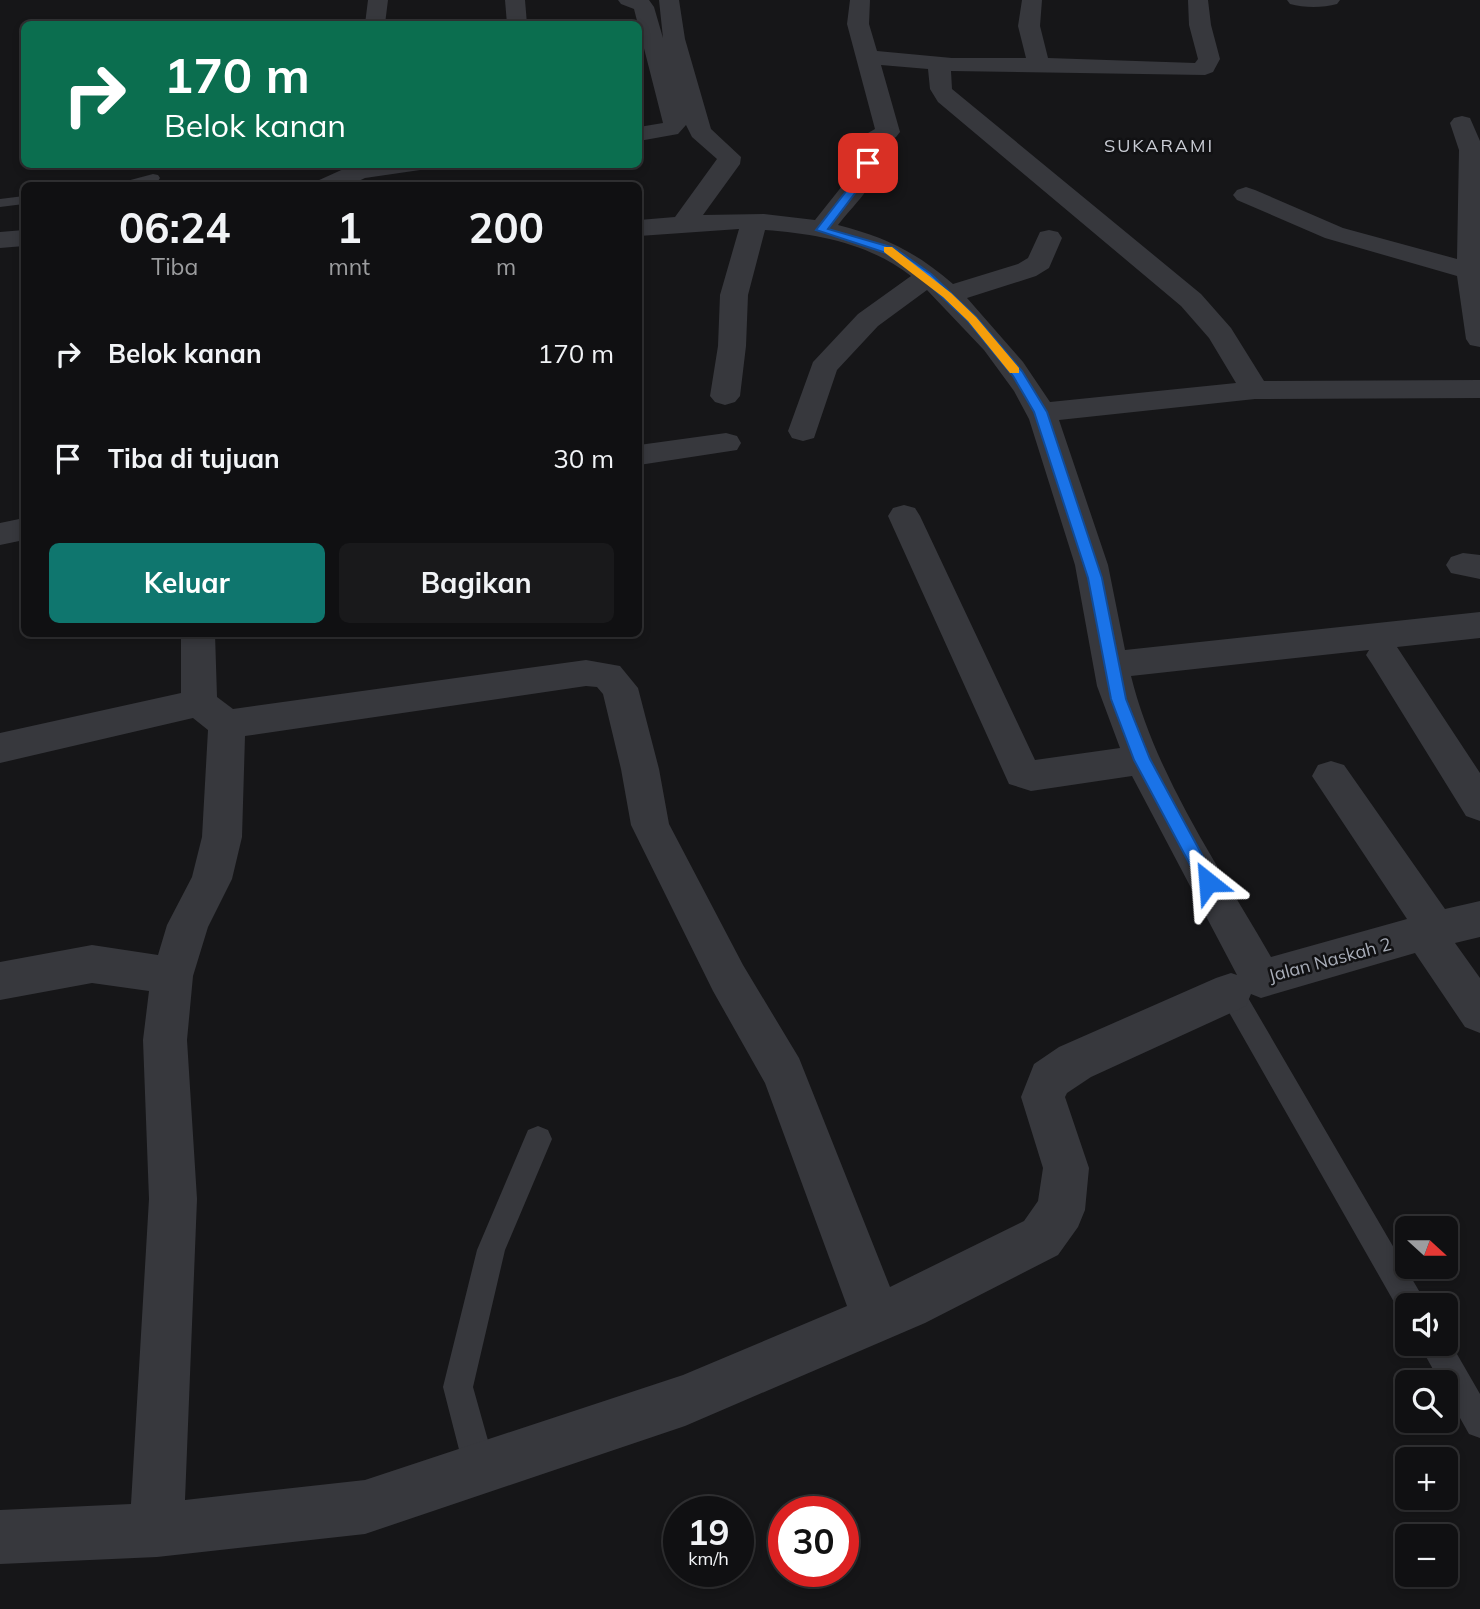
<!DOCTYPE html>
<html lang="id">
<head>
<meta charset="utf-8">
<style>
  body { margin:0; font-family:Mulish,sans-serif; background:#19191b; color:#f1f3f6; height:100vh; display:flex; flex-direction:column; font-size:26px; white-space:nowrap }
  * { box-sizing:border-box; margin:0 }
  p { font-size:23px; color:#9c9d9f }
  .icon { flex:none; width:38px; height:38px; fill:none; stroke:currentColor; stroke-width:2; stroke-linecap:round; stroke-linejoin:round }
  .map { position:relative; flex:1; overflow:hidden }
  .details { position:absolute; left:21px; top:182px; width:621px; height:455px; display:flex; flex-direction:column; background:#101012; border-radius:10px; box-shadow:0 4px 10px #0003,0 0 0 2px #303032 }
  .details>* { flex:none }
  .hud { position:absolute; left:21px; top:21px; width:621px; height:147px; border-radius:10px; box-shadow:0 4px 10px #0003,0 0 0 2px #303032; background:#0b6e4f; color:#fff; overflow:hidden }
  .needle { width:46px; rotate:111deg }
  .controls { position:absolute; left:1395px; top:1216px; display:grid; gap:14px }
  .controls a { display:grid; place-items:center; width:63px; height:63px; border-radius:10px; background:#101012; box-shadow:0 4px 10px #0003,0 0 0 2px #303032; font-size:35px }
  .speed { position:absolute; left:663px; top:1496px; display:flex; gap:14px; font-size:35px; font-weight:700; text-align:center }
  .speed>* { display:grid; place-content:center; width:91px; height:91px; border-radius:50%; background:#101012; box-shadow:0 4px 10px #0003,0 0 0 2px #303032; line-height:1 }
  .speed small { font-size:18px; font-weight:400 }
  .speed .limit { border:10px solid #d22; background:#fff; color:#111 }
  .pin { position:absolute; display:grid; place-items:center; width:60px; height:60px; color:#fff; margin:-30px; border-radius:14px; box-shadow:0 4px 10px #0006 }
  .me { position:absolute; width:77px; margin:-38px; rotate:332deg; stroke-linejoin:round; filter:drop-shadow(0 0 5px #0008) }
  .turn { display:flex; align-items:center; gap:24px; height:147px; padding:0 28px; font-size:32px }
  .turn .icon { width:91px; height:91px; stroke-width:2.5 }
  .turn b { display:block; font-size:49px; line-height:60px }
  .eta { display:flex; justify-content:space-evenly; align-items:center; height:119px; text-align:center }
  .eta b { font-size:42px; font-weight:700; line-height:49px }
  .action { display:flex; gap:14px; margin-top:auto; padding:14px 28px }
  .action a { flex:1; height:80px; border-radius:10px; background:#0f766e; color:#fff; font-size:28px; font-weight:700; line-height:80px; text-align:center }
  .action a+a { background:#19191b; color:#f1f3f6 }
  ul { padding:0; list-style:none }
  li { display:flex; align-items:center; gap:21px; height:105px; padding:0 28px }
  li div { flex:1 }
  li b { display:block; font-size:26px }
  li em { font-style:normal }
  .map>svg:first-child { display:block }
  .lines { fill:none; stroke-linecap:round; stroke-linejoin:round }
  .lane { fill:#37383d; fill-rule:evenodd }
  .street { fill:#37383d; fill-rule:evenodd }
  .route { fill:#1a73e8; stroke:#114b97; stroke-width:2 }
  .slow { fill:#f59e0b }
  .labels { text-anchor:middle; stroke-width:5; stroke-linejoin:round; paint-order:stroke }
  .far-quarter-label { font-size:18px; letter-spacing:2px; fill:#c9ccd4; stroke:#111113 }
  .street-label { font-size:18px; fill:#a8adb8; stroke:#111113 }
</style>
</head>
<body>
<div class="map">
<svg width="1480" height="1609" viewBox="0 0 1480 1609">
  <rect width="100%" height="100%" fill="#161618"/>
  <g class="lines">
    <!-- lane -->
    <g class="lane">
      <polygon points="153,174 158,175 160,178 158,181 138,186 108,186"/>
      <polygon points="24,196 24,204 0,207 0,199"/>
      <polygon points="1239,977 1248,980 1252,988 1247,996 1422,1296 1426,1306 1407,1306 1407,1319 1402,1316 1222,1000 1218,992 1222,984"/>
      <polygon points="538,1126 548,1130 552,1139 505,1250 473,1387 496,1469 491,1480 480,1485 469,1480 464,1469 443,1387 477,1250 528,1130"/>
      <polygon points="1446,1335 1480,1394 1480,1438 1469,1434 1446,1393 1446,1382 1440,1382 1419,1344 1446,1344"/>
    </g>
    <!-- street -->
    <g class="street">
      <polygon points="368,0 388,0 385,24 365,24"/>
      <polygon points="505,0 525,0 527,24 507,24"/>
      <path d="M 618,0 L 649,0 L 654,7 L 663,38 L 659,0 L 679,0 L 685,39 L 711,129 L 741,157 L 740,164 L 703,215 L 764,214 L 815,220 L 854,171 L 856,160 L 850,146 L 854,141 L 875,129 L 847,24 L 850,0 L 870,0 L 869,24 L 877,51 L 952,58 L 1026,58 L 1018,26 L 1022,0 L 1042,0 L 1040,26 L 1048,58 L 1195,63 L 1198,59 L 1189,25 L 1188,0 L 1208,0 L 1211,25 L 1220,59 L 1213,72 L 1205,75 L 951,71 L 952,89 L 1201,294 L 1231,328 L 1264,381 L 1480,380 L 1480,398 L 1255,399 L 1059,420 L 1108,565 L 1125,650 L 1480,612 L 1480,638 L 1397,647 L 1480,773 L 1480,821 L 1466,816 L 1372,664 L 1366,655 L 1369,650 L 1131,676 C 1156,777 1220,868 1271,957 L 1407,919 L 1312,776 L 1318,765 L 1331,761 L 1344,765 L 1445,909 L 1480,901 L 1480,937 L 1455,943 L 1480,978 L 1480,1033 L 1465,1027 L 1415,953 L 1261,998 L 1251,994 L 1246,1006 L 1091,1077 L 1067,1093 L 1065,1097 L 1089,1168 L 1085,1210 L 1078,1227 L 1058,1255 L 925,1323 L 685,1426 L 365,1534 L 157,1557 L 0,1564 L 0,1510 L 131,1504 L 149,1199 L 143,1040 L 149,991 L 92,983 L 0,1000 L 0,962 L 92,945 L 158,955 L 167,925 L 192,877 L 202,837 L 208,730 L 193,718 L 0,763 L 0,733 L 181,693 L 181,634 L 215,634 L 217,697 L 233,709 L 586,660 L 620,666 L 638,688 L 659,769 L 669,824 L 743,965 L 799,1058 L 890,1287 L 1024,1221 L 1038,1201 L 1043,1168 L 1021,1097 L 1034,1064 L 1059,1047 L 1216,978 L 1231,973 L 1237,975 L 1132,776 L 1031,791 L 1009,784 L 888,516 L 893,508 L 904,505 L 915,508 L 920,516 L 1035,760 L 1120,748 L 1097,686 L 1075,565 L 1029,419 L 1014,391 L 984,350 L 927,290 L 878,326 L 837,370 L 814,438 L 803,441 L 792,438 L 788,431 L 813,362 L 858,314 L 911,276 C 868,243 818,234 765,230 L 748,295 L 746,346 L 740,396 L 735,402 L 725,405 L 715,402 L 710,396 L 718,346 L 720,295 L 739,229 L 639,236 L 639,220 L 675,217 L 717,159 L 692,137 L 686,125 L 678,134 L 639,141 L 639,127 L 663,123 L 634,9 L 621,4 ZM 881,65 L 928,69 L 930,89 L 938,102 L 1181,306 L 1209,338 L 1236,383 L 1050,402 L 1023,362 L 967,298 L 1036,276 L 1049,268 L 1062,238 L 1058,232 L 1049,230 L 1040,232 L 1028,258 L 1018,264 L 953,284 C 916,252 885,237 838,225 C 855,203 887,176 875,149 L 896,137 L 900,132 ZM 586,686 L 597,687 L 603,694 L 621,769 L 631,825 L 713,991 L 765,1083 L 847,1306 L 683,1375 L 365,1480 L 185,1500 L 197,1199 L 187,1040 L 193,976 L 208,927 L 232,879 L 242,837 L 245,736 Z"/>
      <path d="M 1287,0 L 1340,0 L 1337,4 C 1323,8 1304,8 1290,4 Z"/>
      <polygon points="1462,116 1470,118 1480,141 1480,347 1470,345 1466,339 1457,276 1325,238 1237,200 1233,195 1237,190 1246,187 1255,190 1343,228 1457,259 1459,150 1450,123 1454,118"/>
      <polygon points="348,164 430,164 427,169 365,178 348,186 314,186 317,181 348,167"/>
      <polygon points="24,230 24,246 0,248 0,232"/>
      <polygon points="726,433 737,436 741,443 737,450 639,465 639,445"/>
      <polygon points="24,518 24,540 0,545 0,523"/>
      <polygon points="1463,553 1480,555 1480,579 1451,573 1446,565 1451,557"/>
    </g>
  </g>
  <!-- route -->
  <polygon class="route" points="864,160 873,163 871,172 828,229 894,248 931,274 976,317 1022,371 1047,412 1102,578 1126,699 1150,759 1214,877 1216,882 1214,887 1202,887 1134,760 1111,699 1088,578 1034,412 1023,393 1013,376 968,321 923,279 886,253 816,230 861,172"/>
  <!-- slow -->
  <polygon class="slow" points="884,247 892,247 951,293 976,317 1019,368 1019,373 1010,373 968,321 943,297 884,252"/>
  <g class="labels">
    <!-- far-quarter labels -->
    <g class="far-quarter-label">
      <text x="1159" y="152">SUKARAMI</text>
    </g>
    <!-- street labels -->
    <g class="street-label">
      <text transform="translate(1330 960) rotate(-15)" y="6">Jalan Naskah 2</text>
    </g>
  </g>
</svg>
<div class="controls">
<a><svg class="needle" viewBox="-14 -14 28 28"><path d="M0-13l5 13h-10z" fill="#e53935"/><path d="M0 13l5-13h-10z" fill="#9c9d9f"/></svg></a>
<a><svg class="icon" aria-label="sound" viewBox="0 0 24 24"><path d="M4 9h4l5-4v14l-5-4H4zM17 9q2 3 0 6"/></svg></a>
<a><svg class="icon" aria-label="search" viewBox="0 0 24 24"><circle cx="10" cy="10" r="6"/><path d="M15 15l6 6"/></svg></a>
<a>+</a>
<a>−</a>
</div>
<div class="speed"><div>19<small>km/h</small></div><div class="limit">30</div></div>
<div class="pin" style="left:868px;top:163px;background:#d93025"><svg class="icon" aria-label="arrive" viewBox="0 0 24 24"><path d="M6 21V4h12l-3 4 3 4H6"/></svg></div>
<svg class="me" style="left:1208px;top:882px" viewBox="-20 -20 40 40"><path d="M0-17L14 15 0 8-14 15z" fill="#1a73e8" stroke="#fff" stroke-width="4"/></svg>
<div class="hud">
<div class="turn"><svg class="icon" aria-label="right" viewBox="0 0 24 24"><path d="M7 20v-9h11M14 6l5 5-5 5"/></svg><div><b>170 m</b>Belok kanan</div></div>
</div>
<section class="details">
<div class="eta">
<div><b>06:24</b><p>Tiba</p></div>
<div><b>1</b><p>mnt</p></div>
<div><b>200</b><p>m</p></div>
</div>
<ul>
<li><svg class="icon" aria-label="right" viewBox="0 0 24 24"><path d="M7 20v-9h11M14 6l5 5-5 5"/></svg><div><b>Belok kanan</b></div><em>170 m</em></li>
<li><svg class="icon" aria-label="arrive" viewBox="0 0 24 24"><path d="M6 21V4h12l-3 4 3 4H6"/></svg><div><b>Tiba di tujuan</b></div><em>30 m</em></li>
</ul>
<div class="action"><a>Keluar</a><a>Bagikan</a></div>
</section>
</div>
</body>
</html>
